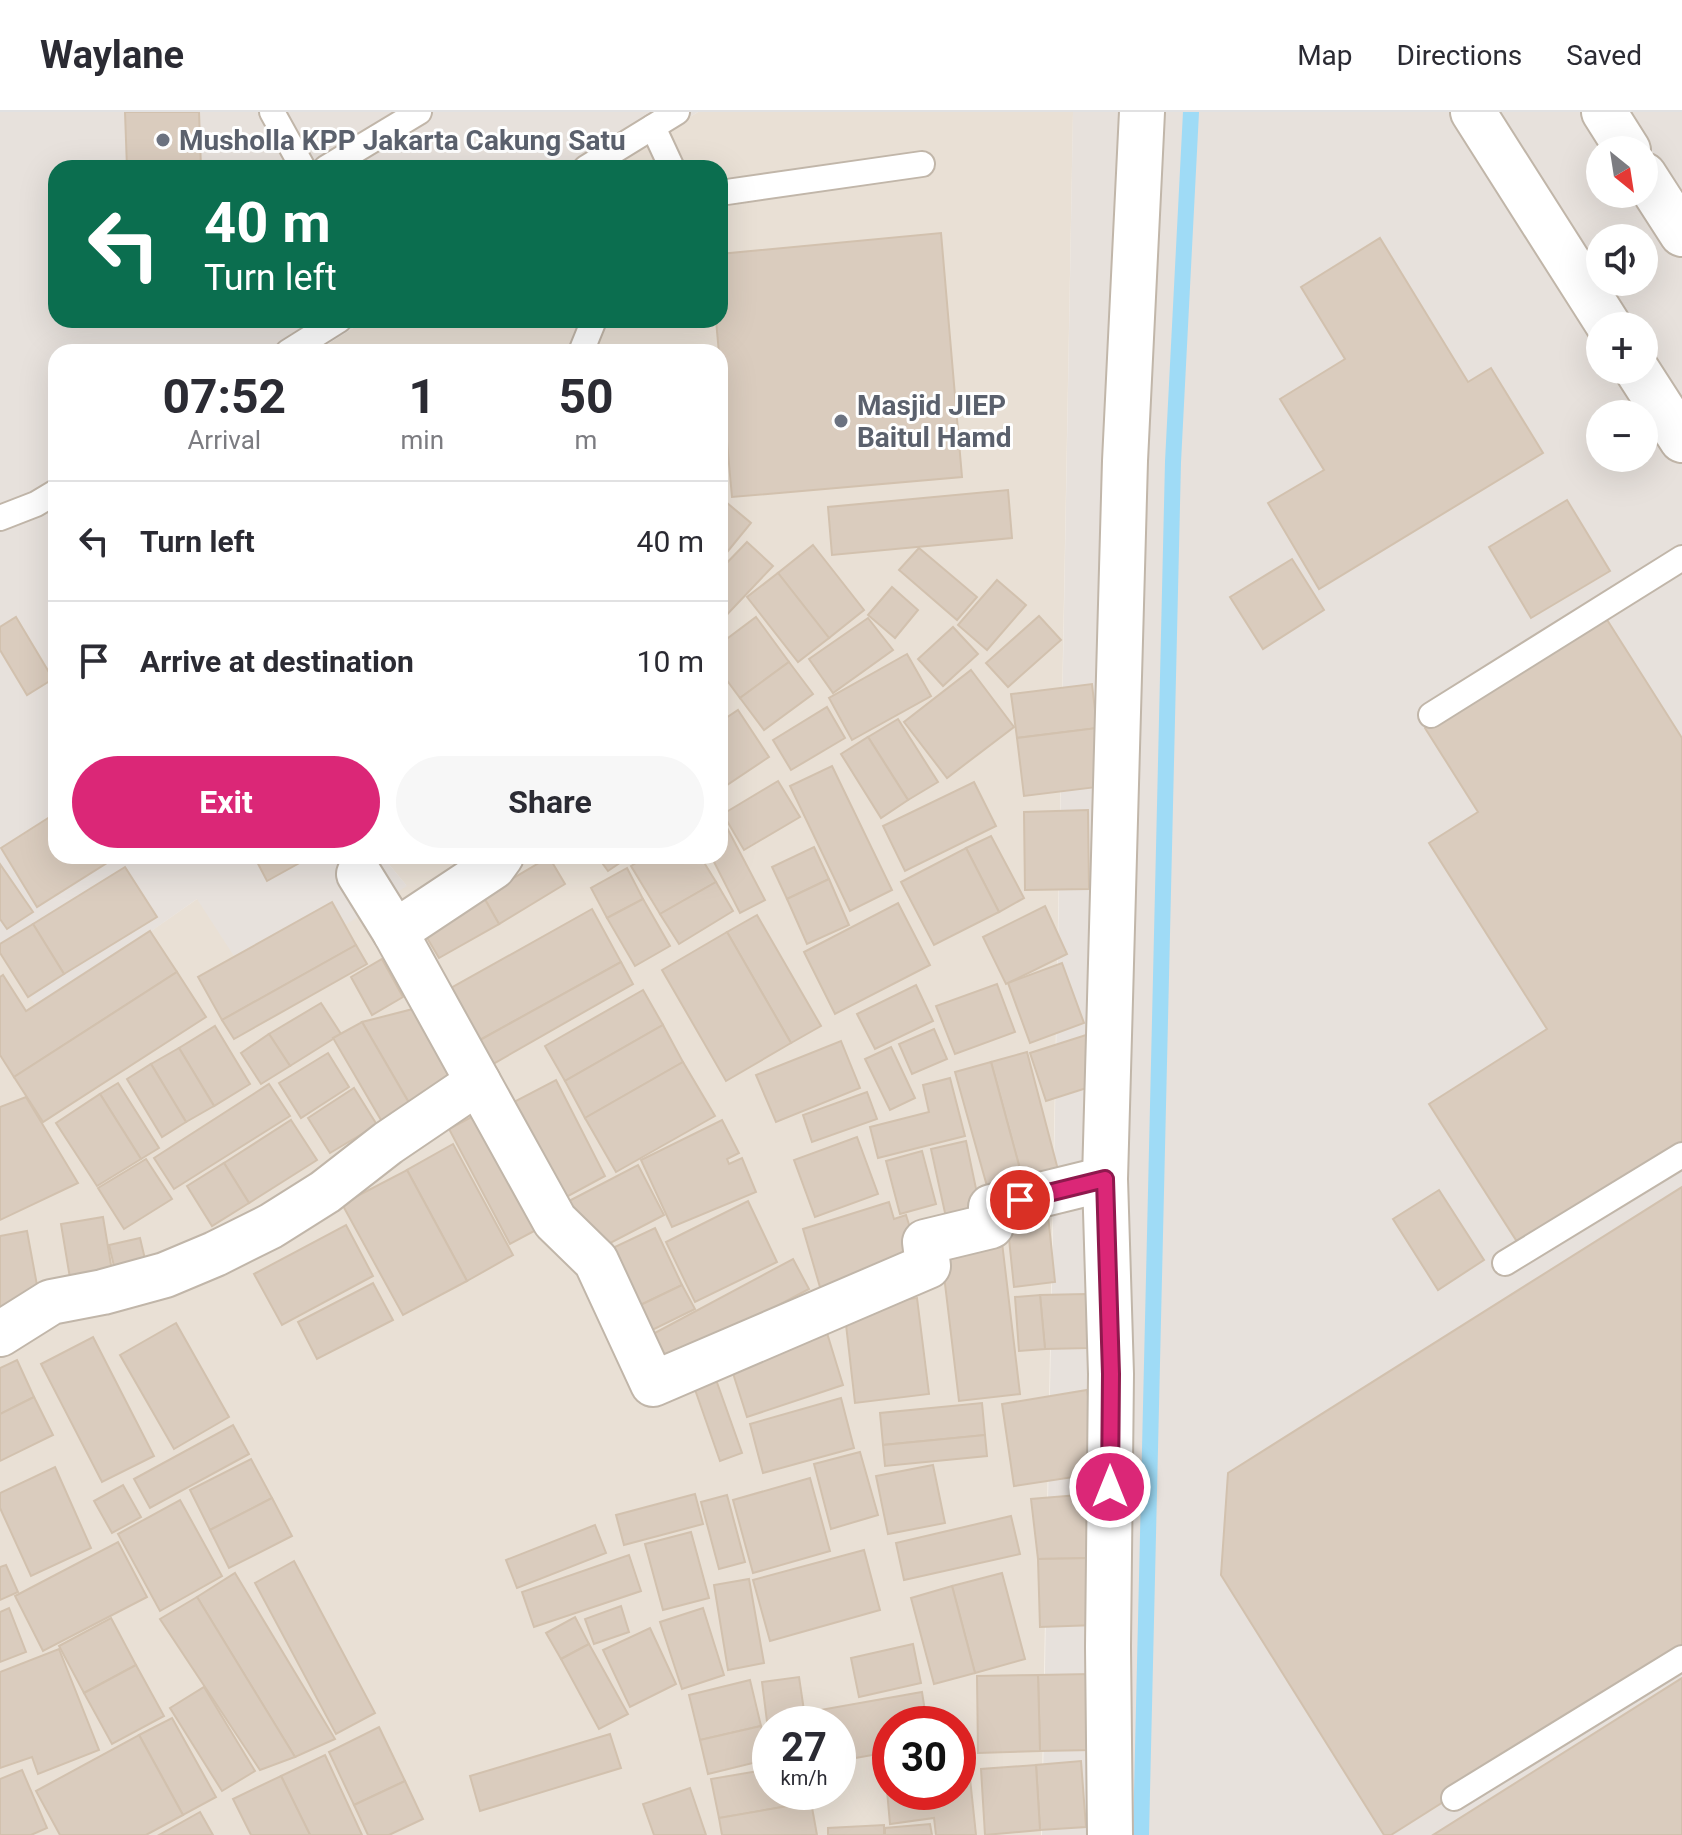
<!DOCTYPE html>
<html lang="en">
<head>
<meta charset="utf-8">
<style>
  body { margin:0; font-family:Roboto,sans-serif; background:#f7f7f7; color:#2b2b33; height:100vh; display:flex; flex-direction:column; font-size:30px; white-space:nowrap }
  * { box-sizing:border-box; margin:0 }
  p { font-size:26px; color:#7c7c81 }
  .icon { flex:none; width:44px; height:44px; fill:none; stroke:currentColor; stroke-width:2; stroke-linecap:round; stroke-linejoin:round }
  .map { position:relative; flex:1; overflow:hidden }
  .sheet { position:absolute; left:48px; top:232px; width:680px; height:520px; display:flex; flex-direction:column; background:#fff; border-radius:24px; box-shadow:0 8px 32px #0002 }
  .sheet>* { flex:none }
  .hud { position:absolute; left:48px; top:48px; width:680px; height:168px; border-radius:24px; box-shadow:0 8px 32px #0002; background:#0b6e4f; color:#fff; overflow:hidden }
  .needle { width:52px; rotate:150deg }
  .controls { position:absolute; left:1586px; top:24px; display:grid; gap:16px }
  .controls a { display:grid; place-items:center; width:72px; height:72px; border-radius:50%; background:#fff; box-shadow:0 8px 32px #0002; font-size:40px }
  .speed { position:absolute; left:752px; top:1594px; display:flex; gap:16px; font-size:40px; font-weight:700; text-align:center }
  .speed>* { display:grid; place-content:center; width:104px; height:104px; border-radius:50%; background:#fff; box-shadow:0 8px 32px #0002; line-height:1 }
  .speed small { font-size:20px; font-weight:400 }
  .speed .limit { border:12px solid #d22; background:#fff; color:#111 }
  .pin { position:absolute; display:grid; place-items:center; width:68px; height:68px; color:#fff; margin:-34px; border:4px solid #fff; border-radius:50%; box-shadow:0 2px 8px #0007 }
  .me { position:absolute; width:88px; margin:-44px; rotate:0deg; stroke-linejoin:round; filter:drop-shadow(0 0 6px #0008) }
  .turn { display:flex; align-items:center; gap:28px; height:168px; padding:0 24px; font-size:36px }
  .turn .icon { width:104px; height:104px; stroke-width:2.5 }
  .turn b { display:block; font-size:56px; line-height:68px }
  .eta { display:flex; justify-content:space-evenly; align-items:center; height:136px; text-align:center }
  .eta b { font-size:48px; font-weight:700; line-height:56px }
  .primary-button { display:flex; gap:16px; margin-top:auto; padding:16px 24px }
  .primary-button a { flex:1; height:92px; border-radius:48px; background:#db2777; color:#fff; font-size:32px; font-weight:700; line-height:92px; text-align:center }
  .primary-button a+a { background:#f7f7f7; color:#2b2b33 }
  ul { padding:0; list-style:none }
  li { display:flex; align-items:center; gap:24px; height:120px; padding:0 24px; border-top:2px solid #e1e1e2 }
  li div { flex:1 }
  li b { display:block; font-size:30px }
  li em { font-style:normal }
  header { display:flex; align-items:center; gap:48px; box-sizing:border-box; height:112px; padding:0 40px; background:#fff; border-bottom:2px solid #e1e1e2 }
  header strong { font-size:38px }
  nav { display:flex; gap:44px; margin-inline-start:auto; font-size:28px }
  .map>svg:first-child { display:block }
  .residential { fill:#e9e0d5; fill-rule:evenodd }
  .industrial { fill:#e7e1dc; fill-rule:evenodd }
  .lines { fill:none; stroke-linecap:round; stroke-linejoin:round }
  .stream { stroke:#9fdbf6; stroke-width:16 }
  .building { fill:#daccbe; stroke:#d2c1ae; stroke-width:2 }
  .service-casing { stroke:#c1b6a9; stroke-width:28 }
  .minor-casing { stroke:#c1b6a9; stroke-width:48 }
  .tertiary-casing { stroke:#c1b6a9; stroke-width:48 }
  .service { stroke:#fff; stroke-width:24 }
  .minor { stroke:#fff; stroke-width:44 }
  .tertiary { stroke:#fff; stroke-width:44 }
  .route-casing { stroke:#8e194d; stroke-width:20 }
  .route { stroke:#db2777; stroke-width:14 }
  .worship-dot { fill:#6b7280; stroke:#fff; stroke-width:3 }
  .labels { text-anchor:middle; stroke-width:6; stroke-linejoin:round; paint-order:stroke }
  .worship-label { font-size:28px; font-weight:bold; fill:#5b616d; stroke:#fff; text-anchor:start }
</style>
</head>
<body>
<header>
<strong>Waylane</strong>
<nav><a>Map</a><a>Directions</a><a>Saved</a></nav>
</header>
<div class="map">
<svg width="1682" height="1723" viewBox="0 0 1682 1723">
  <rect width="100%" height="100%" fill="#f5efe7"/>
  <!-- residential -->
  <path class="residential" d="M 698,0 L 1073,0 L 1041,1723 L 0,1723 L 0,842 L 39,897 L 197,787 L 406,773 L 382,744 L 720,744 L 720,240 L 315,240 L 366,208 L 720,208 L 720,56 L 609,56 ZM 770,1612 L 838,1612 L 838,1680 L 770,1680 ZM 890,1612 L 958,1612 L 958,1680 L 890,1680 Z"/>
  <!-- industrial -->
  <g class="industrial">
    <polygon points="0,0 698,0 609,56 56,56 56,208 366,208 315,240 56,240 56,744 382,744 407,774 252,872 197,787 39,898 0,842"/>
    <path d="M 1073,0 L 1682,0 L 1682,1723 L 1042,1723 ZM 1600,38 L 1644,38 L 1644,82 L 1600,82 ZM 1600,126 L 1644,126 L 1644,170 L 1600,170 ZM 1600,214 L 1644,214 L 1644,258 L 1600,258 ZM 1600,302 L 1644,302 L 1644,346 L 1600,346 Z"/>
  </g>
  <g class="lines">
    <!-- stream -->
    <polyline class="stream" points="1141,1723 1173,350 1191,0"/>
  </g>
  <!-- building -->
  <g class="building">
    <polygon points="125,0 199,0 201,56 127,56"/>
    <polygon points="941,121 962,365 732,385 716,208 720,208 720,142"/>
    <polygon points="1380,126 1468,270 1491,256 1543,341 1319,477 1268,391 1324,358 1280,287 1345,247 1301,175"/>
    <polygon points="1008,378 1012,426 832,443 828,395"/>
    <polygon points="720,385 751,411 728,439 720,432"/>
    <polygon points="1567,388 1610,459 1531,506 1489,435"/>
    <polygon points="747,430 773,454 720,510 720,458"/>
    <polygon points="813,433 864,498 829,526 778,461"/>
    <polygon points="919,436 977,485 957,508 899,458"/>
    <polygon points="1292,447 1324,498 1263,537 1230,485"/>
    <polygon points="778,461 829,526 798,550 747,485"/>
    <polygon points="997,468 1026,493 987,538 958,513"/>
    <polygon points="892,475 918,498 895,526 868,503"/>
    <polygon points="1604,503 1682,626 1682,1038 1523,1139 1429,992 1547,917 1429,731 1478,700 1425,616"/>
    <polygon points="1039,504 1061,528 1008,575 986,551"/>
    <polygon points="16,505 53,567 27,583 0,538 0,515"/>
    <polygon points="756,505 789,550 740,586 720,559 720,532"/>
    <polygon points="868,506 893,538 833,581 809,547"/>
    <polygon points="953,515 978,542 943,574 918,547"/>
    <polygon points="907,542 931,584 852,628 829,586"/>
    <polygon points="789,550 813,582 764,618 740,586"/>
    <polygon points="971,558 1014,615 947,666 904,610"/>
    <polygon points="1092,572 1097,616 1017,626 1011,582"/>
    <polygon points="827,595 845,626 791,658 773,628"/>
    <polygon points="738,598 769,645 727,673 720,662 720,610"/>
    <polygon points="898,607 938,670 908,688 868,625"/>
    <polygon points="1097,616 1105,674 1024,684 1017,626"/>
    <polygon points="868,625 908,688 881,706 841,642"/>
    <polygon points="832,654 892,778 850,799 790,674"/>
    <polygon points="778,669 800,705 744,738 723,702"/>
    <polygon points="974,670 996,714 905,759 883,714"/>
    <polygon points="1088,698 1089,777 1025,778 1024,700"/>
    <polygon points="56,701 56,744 118,744 37,795 1,736"/>
    <polygon points="725,712 765,788 740,801 711,744 720,744 720,714"/>
    <polygon points="991,724 1024,786 999,800 966,736"/>
    <polygon points="814,735 829,767 787,787 772,755"/>
    <polygon points="966,736 999,800 934,833 901,770"/>
    <polygon points="254,744 312,744 267,769"/>
    <polygon points="597,744 630,744 608,759"/>
    <polygon points="648,744 700,744 716,770 660,802 631,754"/>
    <polygon points="549,745 565,772 499,812 483,784"/>
    <polygon points="0,752 33,800 7,817 0,807"/>
    <polygon points="125,755 157,805 64,862 33,812"/>
    <polygon points="627,756 643,787 607,806 591,776"/>
    <polygon points="829,767 849,813 807,832 787,787"/>
    <polygon points="716,770 733,799 679,832 660,802"/>
    <polygon points="483,784 499,812 439,846 423,819"/>
    <polygon points="643,787 670,834 635,854 607,806"/>
    <polygon points="332,790 356,833 222,908 198,865"/>
    <polygon points="898,791 930,853 835,902 804,840"/>
    <polygon points="1045,794 1067,842 1006,872 983,825"/>
    <polygon points="592,797 621,850 480,928 451,876"/>
    <polygon points="757,803 821,914 791,931 727,820"/>
    <polygon points="33,812 64,862 28,885 0,841 0,832"/>
    <polygon points="150,819 177,860 14,965 0,943 0,865 3,863 26,899"/>
    <polygon points="727,820 791,931 726,969 662,858"/>
    <polygon points="356,833 367,852 234,927 222,908"/>
    <polygon points="382,847 403,885 372,903 351,865"/>
    <polygon points="621,850 633,872 493,952 480,928"/>
    <polygon points="1062,851 1084,911 1030,931 1008,871"/>
    <polygon points="177,860 206,905 43,1010 14,965"/>
    <polygon points="997,872 1015,920 955,942 936,894"/>
    <polygon points="916,873 933,909 875,937 857,902"/>
    <polygon points="643,878 663,913 565,969 545,934"/>
    <polygon points="321,891 341,922 290,954 269,922"/>
    <polygon points="413,897 459,975 419,1008 362,910"/>
    <polygon points="362,910 419,1008 391,1025 333,926"/>
    <polygon points="663,913 683,950 585,1006 565,969"/>
    <polygon points="215,914 250,972 214,994 179,936"/>
    <polygon points="934,917 947,947 912,962 899,932"/>
    <polygon points="269,922 290,954 261,972 241,941"/>
    <polygon points="1086,923 1102,971 1046,989 1030,941"/>
    <polygon points="841,929 860,976 776,1010 756,963"/>
    <polygon points="891,935 915,986 890,998 865,947"/>
    <polygon points="179,936 214,994 186,1010 151,952"/>
    <polygon points="1027,940 1062,1073 1027,1083 991,950"/>
    <polygon points="328,941 349,975 301,1006 279,971"/>
    <polygon points="683,950 715,1004 616,1060 585,1006"/>
    <polygon points="991,950 1027,1083 992,1092 955,960"/>
    <polygon points="151,952 186,1010 162,1025 127,967"/>
    <polygon points="950,966 965,1024 878,1046 870,1015 929,1000 923,973"/>
    <polygon points="556,968 605,1064 548,1095 497,999"/>
    <polygon points="118,971 159,1036 141,1047 100,982"/>
    <polygon points="269,972 290,1004 174,1077 154,1046"/>
    <polygon points="354,976 377,1013 330,1041 308,1006"/>
    <polygon points="867,980 877,1007 812,1030 803,1003"/>
    <polygon points="100,982 141,1047 97,1074 56,1011"/>
    <polygon points="26,985 78,1071 0,1108 0,995"/>
    <polygon points="490,995 551,1110 510,1132 449,1017"/>
    <polygon points="291,1008 317,1048 249,1091 224,1051"/>
    <polygon points="722,1008 739,1041 727,1047 729,1052 742,1046 756,1080 672,1115 641,1048"/>
    <polygon points="857,1025 878,1082 815,1105 794,1048"/>
    <polygon points="966,1029 983,1110 949,1119 931,1037"/>
    <polygon points="453,1032 513,1143 467,1169 407,1058"/>
    <polygon points="922,1039 936,1092 900,1102 886,1049"/>
    <polygon points="146,1047 172,1087 124,1117 98,1076"/>
    <polygon points="224,1051 249,1091 212,1114 187,1074"/>
    <polygon points="638,1053 664,1103 595,1139 569,1089"/>
    <polygon points="407,1058 467,1169 403,1203 342,1092"/>
    <polygon points="1682,1075 1682,1539 1391,1723 1384,1723 1221,1463 1228,1361"/>
    <polygon points="1439,1078 1484,1148 1438,1178 1393,1107"/>
    <polygon points="748,1089 777,1150 695,1190 666,1130"/>
    <polygon points="889,1090 894,1107 906,1103 921,1151 822,1182 803,1117"/>
    <polygon points="1047,1094 1055,1170 1014,1175 1006,1098"/>
    <polygon points="103,1105 115,1177 73,1184 61,1112"/>
    <polygon points="346,1113 373,1164 282,1213 254,1162"/>
    <polygon points="655,1116 682,1173 628,1199 600,1142"/>
    <polygon points="27,1119 41,1195 0,1202 0,1124"/>
    <polygon points="1001,1122 1020,1282 959,1289 940,1130"/>
    <polygon points="140,1126 149,1164 118,1171 109,1133"/>
    <polygon points="793,1147 809,1177 653,1260 638,1230"/>
    <polygon points="373,1171 393,1208 317,1247 298,1210"/>
    <polygon points="682,1173 695,1197 640,1224 628,1199"/>
    <polygon points="1086,1182 1088,1236 1045,1237 1040,1183"/>
    <polygon points="1040,1183 1045,1237 1019,1239 1015,1185"/>
    <polygon points="917,1186 929,1282 855,1291 844,1195"/>
    <polygon points="176,1211 229,1305 174,1337 120,1243"/>
    <polygon points="827,1221 843,1273 747,1305 730,1252"/>
    <polygon points="93,1225 154,1344 102,1370 41,1252"/>
    <polygon points="17,1248 34,1285 0,1302 0,1256"/>
    <polygon points="714,1262 742,1341 720,1349 692,1269"/>
    <polygon points="1087,1278 1100,1361 1014,1374 1002,1292"/>
    <polygon points="34,1285 53,1323 0,1349 0,1302"/>
    <polygon points="841,1286 854,1336 763,1361 750,1312"/>
    <polygon points="982,1291 985,1323 883,1333 880,1301"/>
    <polygon points="233,1313 249,1342 150,1396 134,1367"/>
    <polygon points="985,1323 987,1344 885,1354 883,1333"/>
    <polygon points="860,1340 878,1403 831,1417 814,1352"/>
    <polygon points="251,1347 272,1386 210,1418 190,1378"/>
    <polygon points="933,1353 945,1411 888,1422 876,1364"/>
    <polygon points="55,1355 91,1436 31,1464 0,1396 0,1381"/>
    <polygon points="810,1366 830,1439 753,1461 733,1388"/>
    <polygon points="123,1373 141,1405 112,1421 94,1389"/>
    <polygon points="695,1382 703,1412 624,1433 616,1403"/>
    <polygon points="1090,1382 1095,1446 1038,1447 1031,1387"/>
    <polygon points="727,1383 745,1450 719,1457 701,1390"/>
    <polygon points="272,1386 292,1424 229,1456 210,1418"/>
    <polygon points="180,1388 222,1464 160,1499 118,1422"/>
    <polygon points="1011,1404 1020,1442 904,1468 896,1431"/>
    <polygon points="595,1413 606,1441 517,1476 506,1448"/>
    <polygon points="691,1420 709,1486 663,1498 645,1432"/>
    <polygon points="118,1430 147,1485 43,1539 15,1484"/>
    <polygon points="864,1438 880,1498 770,1529 753,1468"/>
    <polygon points="629,1443 641,1479 534,1515 522,1480"/>
    <polygon points="1095,1446 1096,1513 1040,1515 1038,1447"/>
    <polygon points="294,1449 375,1601 336,1622 255,1471"/>
    <polygon points="6,1453 18,1480 0,1488 0,1455"/>
    <polygon points="235,1461 335,1627 295,1645 197,1485"/>
    <polygon points="1002,1461 1025,1547 975,1561 952,1474"/>
    <polygon points="749,1467 764,1551 728,1558 714,1473"/>
    <polygon points="952,1474 975,1561 934,1572 911,1486"/>
    <polygon points="197,1485 295,1645 260,1658 160,1507"/>
    <polygon points="621,1494 629,1520 594,1532 585,1507"/>
    <polygon points="9,1496 26,1540 0,1550 0,1500"/>
    <polygon points="703,1496 724,1563 682,1577 660,1510"/>
    <polygon points="575,1505 589,1532 561,1547 546,1521"/>
    <polygon points="111,1506 136,1553 84,1581 59,1534"/>
    <polygon points="650,1516 676,1572 630,1595 603,1538"/>
    <polygon points="589,1532 628,1602 599,1617 561,1547"/>
    <polygon points="913,1532 921,1571 859,1585 851,1546"/>
    <polygon points="59,1537 99,1638 38,1662 32,1645 0,1656 0,1560"/>
    <polygon points="136,1553 164,1604 112,1632 84,1581"/>
    <polygon points="1091,1562 1092,1638 1040,1639 1038,1563"/>
    <polygon points="1038,1563 1040,1639 978,1641 977,1564"/>
    <polygon points="799,1565 806,1612 770,1612 770,1633 762,1570"/>
    <polygon points="1682,1566 1682,1723 1433,1723"/>
    <polygon points="750,1568 761,1614 700,1628 689,1583"/>
    <polygon points="204,1575 255,1659 222,1679 170,1596"/>
    <polygon points="922,1580 927,1612 890,1612 890,1640 838,1649 838,1612 811,1612 809,1600"/>
    <polygon points="172,1606 216,1685 183,1703 139,1623"/>
    <polygon points="761,1614 769,1647 708,1662 700,1628"/>
    <polygon points="379,1615 405,1669 354,1693 329,1640"/>
    <polygon points="610,1622 621,1656 480,1699 470,1664"/>
    <polygon points="139,1623 183,1703 146,1723 60,1723 36,1679"/>
    <polygon points="325,1643 362,1723 310,1723 281,1664"/>
    <polygon points="1081,1649 1086,1715 1040,1718 1036,1653"/>
    <polygon points="1036,1653 1040,1718 985,1723 981,1657"/>
    <polygon points="770,1657 770,1680 809,1680 811,1690 719,1706 711,1667"/>
    <polygon points="969,1657 976,1723 936,1723 934,1706 890,1712 886,1667 890,1666 890,1680 958,1680 958,1658"/>
    <polygon points="22,1658 47,1716 31,1723 0,1723 0,1667"/>
    <polygon points="281,1664 310,1723 251,1723 233,1687"/>
    <polygon points="405,1669 423,1707 389,1723 368,1723 354,1693"/>
    <polygon points="690,1676 706,1723 654,1723 643,1692"/>
    <polygon points="811,1690 817,1723 722,1723 719,1706"/>
    <polygon points="200,1700 213,1723 159,1723"/>
    <polygon points="930,1712 932,1723 885,1723 885,1716"/>
    <polygon points="884,1713 884,1723 828,1723 828,1716"/>
  </g>
  <g class="lines">
    <!-- service casing -->
    <g class="service-casing">
      <g id="service">
        <polyline points="272,0 303,56"/>
        <polyline points="653,15 672,56"/>
        <polyline points="326,56 419,0"/>
        <polyline points="586,56 677,0"/>
        <polyline points="720,81 922,52"/>
        <polyline points="288,240 339,208"/>
        <polyline points="581,240 594,208"/>
        <polyline points="0,406 36,392 56,380"/>
        <polyline points="1431,603 1682,446"/>
        <polyline points="1505,1151 1682,1043"/>
        <polyline points="1454,1686 1682,1546"/>
      </g>
    </g>
    <!-- minor casing -->
    <g class="minor-casing">
      <g id="minor">
        <polyline points="359,762 395,820 555,1109 596,1149 653,1272 928,1154 925,1130 991,1114 991,1095 1105,1067"/>
        <polyline points="395,820 493,755 501,744"/>
        <polyline points="0,1222 51,1190 103,1180 165,1163 215,1142 271,1114 325,1080 388,1031 478,970"/>
        <polyline points="1110,1723 1108,1535 1111,1262 1105,1067 1125,349 1142,0"/>
      </g>
    </g>
    <!-- tertiary casing -->
    <g class="tertiary-casing">
      <g id="tertiary">
        <polyline points="1473,0 1609,214"/>
        <polyline points="1604,0 1628,38"/>
        <polyline points="1644,63 1682,122"/>
        <polyline points="1637,258 1682,328"/>
      </g>
    </g>
    <!-- service -->
    <use href="#service" class="service"/>
    <!-- minor -->
    <use href="#minor" class="minor"/>
    <!-- tertiary -->
    <use href="#tertiary" class="tertiary"/>
  </g>
  <g class="lines">
    <!-- route casing -->
    <g class="route-casing">
      <polyline id="route" points="1020,1088 1105,1067 1111,1262 1110,1375"/>
    </g>
    <!-- route -->
    <use href="#route" class="route"/>
  </g>
  <!-- markers -->
  <g class="worship-dot">
    <circle cx="163" cy="28" r="8"/>
    <circle cx="841" cy="309" r="8"/>
  </g>
  <g class="labels">
    <!-- worship labels -->
    <g class="worship-label">
      <text x="179" y="38">Musholla KPP Jakarta Cakung Satu</text>
      <text x="857" y="303">Masjid JIEP<tspan x="857" dy="32">Baitul Hamd</tspan></text>
    </g>
  </g>
</svg>
<div class="controls">
<a><svg class="needle" viewBox="-14 -14 28 28"><path d="M0-13l5 13h-10z" fill="#e53935"/><path d="M0 13l5-13h-10z" fill="#7c7c81"/></svg></a>
<a><svg class="icon" aria-label="sound" viewBox="0 0 24 24"><path d="M4 9h4l5-4v14l-5-4H4zM17 9q2 3 0 6"/></svg></a>
<a>+</a>
<a>−</a>
</div>
<div class="speed"><div>27<small>km/h</small></div><div class="limit">30</div></div>
<div class="pin" style="left:1020px;top:1088px;background:#d93025"><svg class="icon" aria-label="arrive" viewBox="0 0 24 24"><path d="M6 21V4h12l-3 4 3 4H6"/></svg></div>
<svg class="me" style="left:1110px;top:1375px" viewBox="-20 -20 40 40"><circle r="17" fill="#db2777" stroke="#fff" stroke-width="3"/><path d="M0-11L8 9 0 5-8 9z" fill="#fff"/></svg>
<div class="hud">
<div class="turn"><svg class="icon" aria-label="left" viewBox="0 0 24 24"><path d="M17 20v-9H6M10 6l-5 5 5 5"/></svg><div><b>40 m</b>Turn left</div></div>
</div>
<section class="sheet">
<div class="eta">
<div><b>07:52</b><p>Arrival</p></div>
<div><b>1</b><p>min</p></div>
<div><b>50</b><p>m</p></div>
</div>
<ul>
<li><svg class="icon" aria-label="left" viewBox="0 0 24 24"><path d="M17 20v-9H6M10 6l-5 5 5 5"/></svg><div><b>Turn left</b></div><em>40 m</em></li>
<li><svg class="icon" aria-label="arrive" viewBox="0 0 24 24"><path d="M6 21V4h12l-3 4 3 4H6"/></svg><div><b>Arrive at destination</b></div><em>10 m</em></li>
</ul>
<div class="primary-button"><a>Exit</a><a>Share</a></div>
</section>
</div>
</body>
</html>
